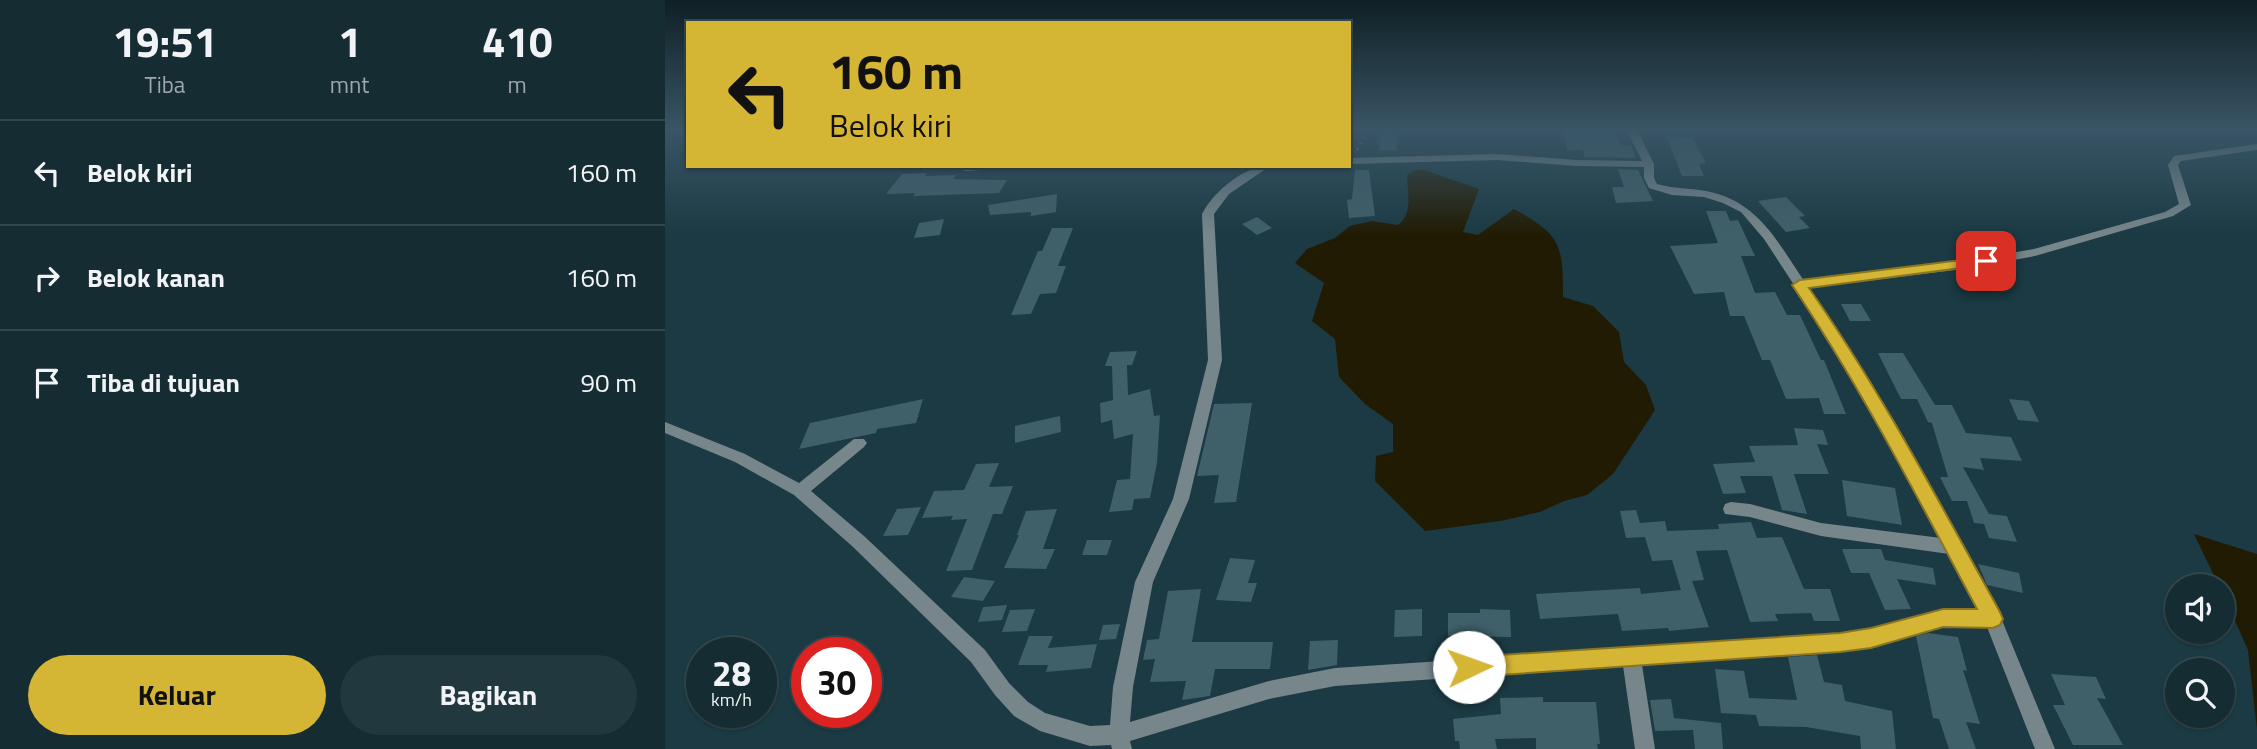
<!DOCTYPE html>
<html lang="id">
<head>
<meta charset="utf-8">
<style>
  body { margin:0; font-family:"Titillium Web",sans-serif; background:#21383e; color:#f1f3f6; height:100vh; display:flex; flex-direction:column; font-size:26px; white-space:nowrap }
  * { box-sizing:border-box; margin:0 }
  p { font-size:23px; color:#9da7ac }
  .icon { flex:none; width:38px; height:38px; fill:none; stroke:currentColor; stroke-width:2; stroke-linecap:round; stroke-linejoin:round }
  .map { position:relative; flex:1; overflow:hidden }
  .details { display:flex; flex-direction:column; background:#142c32; width:665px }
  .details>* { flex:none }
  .hud { position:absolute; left:21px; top:21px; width:665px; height:147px; border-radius:0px; box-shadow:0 2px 5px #0004,0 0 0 2px #33484d; background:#d5b534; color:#111; overflow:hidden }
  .tools { position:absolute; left:1500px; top:574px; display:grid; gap:14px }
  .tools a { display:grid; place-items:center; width:70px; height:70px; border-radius:50%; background:#142c32; box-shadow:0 2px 5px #0004,0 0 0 2px #33484d; font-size:35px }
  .speed { position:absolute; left:21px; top:637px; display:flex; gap:14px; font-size:35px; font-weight:700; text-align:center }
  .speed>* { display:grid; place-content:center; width:91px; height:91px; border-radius:50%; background:#142c32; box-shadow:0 2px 5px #0004,0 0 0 2px #33484d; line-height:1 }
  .speed small { font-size:18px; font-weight:400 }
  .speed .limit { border:10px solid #d22; background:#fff; color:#111 }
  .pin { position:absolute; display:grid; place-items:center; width:60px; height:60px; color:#fff; margin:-30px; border-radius:14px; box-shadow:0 4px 10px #0006 }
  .me { position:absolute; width:77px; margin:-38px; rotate:87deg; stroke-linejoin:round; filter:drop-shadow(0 0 5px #0008) }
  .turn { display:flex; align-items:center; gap:24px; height:147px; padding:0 28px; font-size:32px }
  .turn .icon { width:91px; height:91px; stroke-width:2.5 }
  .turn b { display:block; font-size:49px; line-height:60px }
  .eta { display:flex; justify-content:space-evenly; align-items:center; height:119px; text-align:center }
  .eta b { font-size:42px; font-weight:700; line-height:49px }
  .button { display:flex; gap:14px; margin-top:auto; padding:14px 28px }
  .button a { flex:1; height:80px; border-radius:42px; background:#d5b534; color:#111; font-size:28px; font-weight:700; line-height:80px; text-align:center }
  .button a+a { background:#21383e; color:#f1f3f6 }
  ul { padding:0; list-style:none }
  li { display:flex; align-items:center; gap:21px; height:105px; padding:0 28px; border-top:2px solid #33484d }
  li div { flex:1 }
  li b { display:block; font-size:26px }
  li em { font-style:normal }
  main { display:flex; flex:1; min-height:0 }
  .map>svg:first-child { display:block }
  .water { fill:#211b03 }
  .building { fill:#3f5f69 }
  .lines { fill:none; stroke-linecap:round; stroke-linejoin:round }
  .path { stroke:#6c848c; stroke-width:2.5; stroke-dasharray:2 4.5; stroke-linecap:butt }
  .street { fill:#77868b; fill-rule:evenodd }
  .route { fill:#d5b534; stroke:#8a7622; stroke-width:2 }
</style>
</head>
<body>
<main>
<section class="details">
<div class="eta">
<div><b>19:51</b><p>Tiba</p></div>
<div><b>1</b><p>mnt</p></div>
<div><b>410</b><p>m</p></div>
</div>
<ul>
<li><svg class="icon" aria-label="left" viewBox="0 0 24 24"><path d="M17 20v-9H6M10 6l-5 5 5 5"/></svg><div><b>Belok kiri</b></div><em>160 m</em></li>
<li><svg class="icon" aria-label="right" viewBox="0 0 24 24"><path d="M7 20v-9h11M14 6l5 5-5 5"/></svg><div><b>Belok kanan</b></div><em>160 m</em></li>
<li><svg class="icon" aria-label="arrive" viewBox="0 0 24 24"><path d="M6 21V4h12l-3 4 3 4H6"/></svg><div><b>Tiba di tujuan</b></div><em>90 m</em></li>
</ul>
<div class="button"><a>Keluar</a><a>Bagikan</a></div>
</section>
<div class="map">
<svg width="1592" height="749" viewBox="0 0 1592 749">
  <rect width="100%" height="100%" fill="#1b3a43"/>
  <!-- water -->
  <g class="water">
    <path d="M 749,170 L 759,170 L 814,189 L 798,232 L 813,235 L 849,209 C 896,235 898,244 898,297 L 928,306 L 954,332 L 959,362 L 981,385 L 990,410 L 948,474 L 922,495 L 899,501 L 875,512 L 835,521 L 760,531 L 710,481 L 711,456 L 728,452 L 728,424 L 700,404 L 674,377 L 670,339 L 647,321 L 659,283 L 630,263 L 642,249 L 670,238 L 685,226 L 707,221 L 733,225 C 749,213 742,192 742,175 Z"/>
    <polygon points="1529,534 1592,554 1592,729 1583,650 1558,594 1558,586 1554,586"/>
  </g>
  <!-- building -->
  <g class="building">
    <polygon points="897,130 950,130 956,145 966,145 971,158 919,157 918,150 902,150"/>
    <polygon points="732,133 732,150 714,150 715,134"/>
    <polygon points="1001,136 1028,138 1041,163 1034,164 1039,176 1017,176"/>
    <polygon points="953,169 973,170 988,201 951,203 947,187 959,187"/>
    <polygon points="690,170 704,170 710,216 684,218 682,200 687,199"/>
    <polygon points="262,173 260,176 291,175 288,179 342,180 334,193 248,196 250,193 221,194 237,174"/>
    <polygon points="392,194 391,212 366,216 366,212 325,215 323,205"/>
    <polygon points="1121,197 1140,216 1134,217 1145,228 1121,232 1093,201"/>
    <polygon points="1041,211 1061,211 1065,221 1073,220 1090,256 1076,256 1090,293 1110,292 1122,315 1135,315 1156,360 1159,360 1181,414 1159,414 1154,398 1121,399 1105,360 1097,360 1079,316 1065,316 1059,292 1029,294 1005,246 1053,243"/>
    <polygon points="592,217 607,228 592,235 577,224"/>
    <polygon points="279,219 275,235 249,238 254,223"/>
    <polygon points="387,228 408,228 393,266 401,266 391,293 375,294 366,314 346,315 373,251 377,251"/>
    <polygon points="1176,304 1196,304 1206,321 1185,321"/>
    <polygon points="472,351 467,365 462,365 463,395 485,389 489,416 495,415 492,463 485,498 469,499 467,510 444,512 452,480 465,479 468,434 449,439 447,420 436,423 435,403 448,400 447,366 440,366 445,352"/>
    <polygon points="1213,353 1238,353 1270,405 1287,405 1301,433 1346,437 1357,461 1315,458 1319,470 1298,467 1324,514 1342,516 1352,542 1324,538 1319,524 1309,523 1302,501 1287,501 1275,477 1283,477 1267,423 1263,422 1252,399 1236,399"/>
    <polygon points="258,399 251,423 212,429 211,433 134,449 145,423"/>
    <polygon points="1344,399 1364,401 1374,422 1353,420"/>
    <polygon points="587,403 571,502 549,503 554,475 532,476 549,404"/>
    <polygon points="395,416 396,432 350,443 350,426"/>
    <polygon points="1129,428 1158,430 1163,445 1152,444 1164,474 1129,474 1142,514 1117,510 1107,476 1075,476 1081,493 1058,494 1048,464 1090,462 1084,446 1133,445"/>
    <polygon points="334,463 324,487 348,486 337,514 328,514 307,570 281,571 302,519 286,520 288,516 257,518 269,491 299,490 311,464"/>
    <polygon points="1177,480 1230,488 1237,525 1182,516"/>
    <polygon points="256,507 243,535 218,536 232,509"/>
    <polygon points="392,509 378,549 390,549 381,569 339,568 354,535 352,535 361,511"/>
    <polygon points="971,510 975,523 1000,521 1002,531 1054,529 1053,524 1086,522 1092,538 1117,537 1139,589 1165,589 1175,621 1149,621 1146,613 1110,614 1113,621 1085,622 1062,550 1031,551 1039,580 1027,581 1044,627 1004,631 1003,628 957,631 953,614 875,619 871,594 975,588 976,594 1016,590 1007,560 987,561 980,537 961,538 955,511"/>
    <polygon points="422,540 447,540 442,555 417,555"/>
    <polygon points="1177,549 1216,549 1220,560 1268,568 1271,585 1232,579 1246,609 1220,610 1204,573 1186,573"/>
    <polygon points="565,558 590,560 583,583 592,583 586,602 551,600"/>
    <polygon points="1313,564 1354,573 1358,593 1322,585"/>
    <polygon points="299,577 330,581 318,601 286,597"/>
    <polygon points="536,589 527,642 608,642 605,669 550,669 545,696 517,700 521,681 485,682 490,659 478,660 482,640 494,639 503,591"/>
    <polygon points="342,605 337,620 313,622 318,607"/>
    <polygon points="370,609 362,631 337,632 345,610"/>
    <polygon points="757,609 757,636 729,637 730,610"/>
    <polygon points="815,609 845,610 846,637 783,636 783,613 815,613"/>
    <polygon points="455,624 451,639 434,640 438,625"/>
    <polygon points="1263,633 1293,637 1302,671 1298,670 1315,724 1301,722 1311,749 1284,749 1274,719 1268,718 1251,636"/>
    <polygon points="364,636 388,636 383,648 432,644 426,668 381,672 383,665 353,665"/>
    <polygon points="673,640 672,665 643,670 645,641"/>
    <polygon points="1152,655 1159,682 1177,685 1180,701 1227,711 1231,749 1196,749 1195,736 1141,727 1094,726 1091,715 1056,713 1050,669 1079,671 1084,698 1132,700 1123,657"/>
    <polygon points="1386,674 1431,677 1441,699 1432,698 1458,745 1408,745 1388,705 1400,705"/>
    <polygon points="878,697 878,702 931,702 935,744 932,744 933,749 871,749 871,738 830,739 832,749 795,749 794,741 790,741 788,719 836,714 835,698"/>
    <polygon points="1006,699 1009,718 1056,723 1058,749 1030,749 1028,730 990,731 985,700"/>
  </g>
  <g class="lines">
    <!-- path -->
    <polyline class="path" points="692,150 703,130"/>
    <!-- street -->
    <g class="street">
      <path d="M 962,130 L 972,130 L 989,164 L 989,178 L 992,184 C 1009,189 1024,188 1041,191 C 1093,201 1112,241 1139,281 L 1306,260 L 1369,249 L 1500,212 L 1514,204 L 1503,165 L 1509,156 L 1592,144 L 1592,150 L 1516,161 L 1513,165 L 1526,205 L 1508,216 L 1370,256 L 1306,268 L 1144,288 L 1182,344 L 1226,417 L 1334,613 L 1390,749 L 1370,749 L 1322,627 L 1278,626 L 1206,646 L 1175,651 L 977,665 L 990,749 L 970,749 L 958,666 L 670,686 L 604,699 L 465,741 L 467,749 L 447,749 L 446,745 L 425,746 L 375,731 L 349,716 L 330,695 L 306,662 L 187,546 L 129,495 L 70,462 L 0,433 L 0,422 L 80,454 L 134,483 L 189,439 L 199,439 L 202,443 L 199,447 L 146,491 L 199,536 L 320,650 L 344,683 L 363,702 L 380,713 L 425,726 L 445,725 L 448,687 L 470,582 L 508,499 L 543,360 L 537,214 C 549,191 579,166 605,166 L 564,194 L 549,214 L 557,360 L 524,499 L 488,582 L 468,687 L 465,722 L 604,681 L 670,668 L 1175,635 L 1206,630 L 1278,610 L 1314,611 L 1284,554 L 1156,536 L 1085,517 L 1060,514 L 1058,509 L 1060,504 L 1066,502 L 1085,504 L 1156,523 L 1276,538 L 1214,422 L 1171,349 L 1099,239 L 1076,212 L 1058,203 L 1039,197 L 1007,195 L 984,188 L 979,178 L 979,167 L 911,166 L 832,160 L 684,164 L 684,158 L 832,154 L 911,160 L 977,161 Z"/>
      <polygon points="297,166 338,166 333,169 301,171 297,170"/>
    </g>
  </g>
  <!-- sky -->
  <linearGradient id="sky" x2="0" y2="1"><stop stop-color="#0f2025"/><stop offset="0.55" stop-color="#395566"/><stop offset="1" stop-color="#395566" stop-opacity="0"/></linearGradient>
  <rect width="1592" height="235" fill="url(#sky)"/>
  <!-- route -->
  <path class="route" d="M 1321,257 L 1328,261 L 1326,264 L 1144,288 C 1216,391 1274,502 1335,612 L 1338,619 L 1335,625 L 1328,628 L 1278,627 L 1206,648 L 1175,652 L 804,677 L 797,674 L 794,667 L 797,660 L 804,657 L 1175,633 L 1206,628 L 1278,609 L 1312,609 C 1253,499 1197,389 1127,285 L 1135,280 Z"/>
</svg>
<div class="tools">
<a><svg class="icon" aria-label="sound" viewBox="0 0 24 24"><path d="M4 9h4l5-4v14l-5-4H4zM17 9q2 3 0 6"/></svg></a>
<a><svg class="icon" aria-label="search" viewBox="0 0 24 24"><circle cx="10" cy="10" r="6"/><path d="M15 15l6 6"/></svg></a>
</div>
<div class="speed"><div>28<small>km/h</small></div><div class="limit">30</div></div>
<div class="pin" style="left:1321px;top:261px;background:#d93025"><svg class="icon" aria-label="arrive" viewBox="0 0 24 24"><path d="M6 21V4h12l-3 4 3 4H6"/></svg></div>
<svg class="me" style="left:804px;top:667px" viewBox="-20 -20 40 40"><circle r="19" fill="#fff"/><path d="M0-13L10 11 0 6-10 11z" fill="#d5b534"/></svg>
<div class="hud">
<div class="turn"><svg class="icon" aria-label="left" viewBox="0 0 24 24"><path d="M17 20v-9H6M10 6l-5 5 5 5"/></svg><div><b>160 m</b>Belok kiri</div></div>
</div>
</div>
</main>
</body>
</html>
